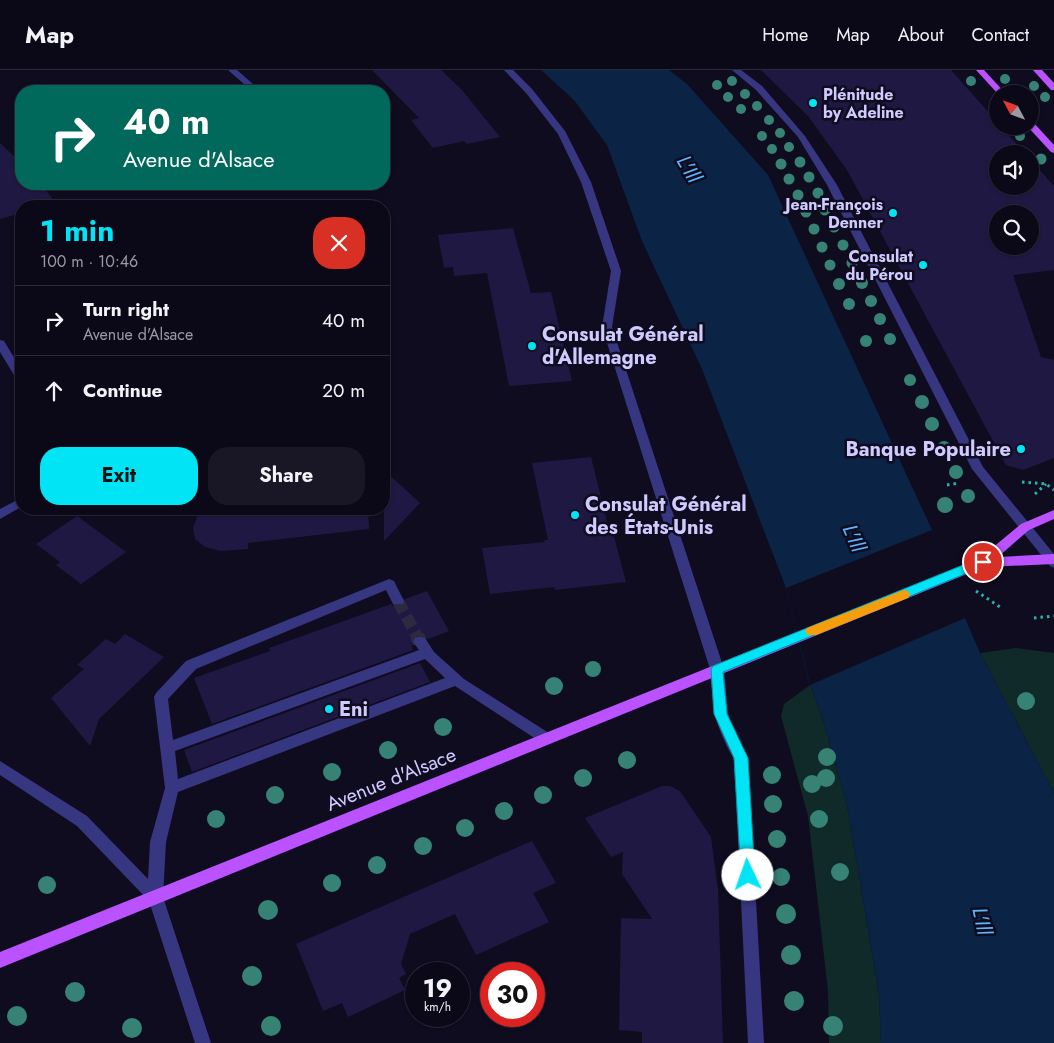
<!DOCTYPE html>
<html lang="en">
<head>
<meta charset="utf-8">
<style>
  body { margin:0; font-family:Jost,sans-serif; background:#191725; color:#f1f3f6; height:100vh; display:flex; flex-direction:column; font-size:19px; white-space:nowrap }
  * { box-sizing:border-box; margin:0 }
  p { font-size:16px; color:#9a9aa2 }
  .icon { flex:none; width:28px; height:28px; fill:none; stroke:currentColor; stroke-width:2; stroke-linecap:round; stroke-linejoin:round }
  .map { position:relative; flex:1; overflow:hidden }
  .details { position:absolute; left:15px; top:130px; width:375px; height:315px; display:flex; flex-direction:column; background:#0b0918; border-radius:20px; box-shadow:0 1px 4px #0004,0 0 0 1px #2b2a37 }
  .details>* { flex:none }
  .hud { position:absolute; left:15px; top:15px; width:375px; height:105px; border-radius:20px; box-shadow:0 1px 4px #0004,0 0 0 1px #2b2a37; background:#00695c; color:#fff; overflow:hidden }
  .needle { width:32px; rotate:311deg }
  .tools { position:absolute; left:989px; top:15px; display:grid; gap:10px }
  .tools a { display:grid; place-items:center; width:50px; height:50px; border-radius:50%; background:#0b0918; box-shadow:0 1px 4px #0004,0 0 0 1px #2b2a37; font-size:25px }
  .speed { position:absolute; left:405px; top:892px; display:flex; gap:10px; font-size:25px; font-weight:700; text-align:center }
  .speed>* { display:grid; place-content:center; width:65px; height:65px; border-radius:50%; background:#0b0918; box-shadow:0 1px 4px #0004,0 0 0 1px #2b2a37; line-height:1 }
  .speed small { font-size:12px; font-weight:400 }
  .speed .limit { border:8px solid #d22; background:#fff; color:#111 }
  .pin { position:absolute; display:grid; place-items:center; width:42px; height:42px; color:#fff; margin:-21px; border:2px solid #fff; border-radius:50%; box-shadow:0 1px 5px #0007 }
  .me { position:absolute; width:55px; margin:-28px; rotate:357deg; stroke-linejoin:round; filter:drop-shadow(0 0 4px #0008) }
  .turn { display:flex; align-items:center; gap:18px; height:105px; padding:0 25px; font-size:22px }
  .turn .icon { width:65px; height:65px; stroke-width:2.5 }
  .turn b { display:block; font-size:35px; line-height:42px }
  .round { display:grid; place-items:center; flex:none; width:52px; height:52px; border-radius:20px; background:#191725 }
  .summary { display:flex; align-items:center; justify-content:space-between; height:85px; padding:0 25px }
  h1 { font-size:30px; font-weight:700; line-height:38px; color:#00e4f6 }
  .cta { display:flex; gap:10px; margin-top:auto; padding:10px 25px }
  .cta a { flex:1; height:58px; border-radius:20px; background:#00e4f6; color:#111; font-size:20px; font-weight:700; line-height:58px; text-align:center }
  .cta a+a { background:#191725; color:#f1f3f6 }
  ul { padding:0; list-style:none }
  li { display:flex; align-items:center; gap:15px; height:70px; padding:0 25px; border-top:1px solid #2b2a37 }
  li div { flex:1 }
  li b { display:block; font-size:19px }
  li em { font-style:normal }
  header { display:flex; align-items:center; gap:30px; box-sizing:border-box; height:70px; padding:0 25px; background:#0b0918; border-bottom:1px solid #2b2a37 }
  header strong { font-size:24px }
  nav { display:flex; gap:28px; margin-inline-start:auto; font-size:18px }
  .map>svg:first-child { display:block }
  .green { fill:#0f2a29 }
  .water { fill:#0b2345 }
  .pier { fill:#0f0c20 }
  .building { fill:#1f1842; fill-rule:evenodd }
  .lines { fill:none; stroke-linecap:round; stroke-linejoin:round }
  .minor-tunnel-far1 { stroke:#2c2941; stroke-width:12; stroke-dasharray:12 5.5; stroke-linecap:butt }
  .minor-tunnel { stroke:#2c2941; stroke-width:15; stroke-dasharray:15 8; stroke-linecap:butt }
  .path { stroke:#2ab4a8; stroke-width:3; stroke-dasharray:2.5 4; stroke-linecap:butt }
  .minor { fill:#373680; fill-rule:evenodd }
  .major { fill:#ba52ff; fill-rule:evenodd }
  .tree { fill:#368275 }
  .route { fill:#00e4f6; stroke:#0094a0 }
  .slow { fill:#f59e0b }
  .poi-dot { fill:#00e4f6; stroke:#0f0c20; stroke-width:2 }
  .labels { text-anchor:middle; stroke-width:5; stroke-linejoin:round; paint-order:stroke }
  .far-poi-label { font-size:16px; font-weight:bold; fill:#d0cbff; stroke:#0f0c20; text-anchor:end }
  .poi-label { font-size:20px; font-weight:bold; fill:#d0cbff; stroke:#0f0c20; text-anchor:start }
  .street-label { font-size:20px; fill:#d0cbff; stroke:#0f0c20 }
  .water-label { font-size:21px; font-style:italic; fill:#59b6ff; stroke:#0f0c20 }
</style>
</head>
<body>
<header>
<strong>Map</strong>
<nav><a>Home</a><a>Map</a><a>About</a><a>Contact</a></nav>
</header>
<div class="map">
<svg width="1054" height="973" viewBox="0 0 1054 973">
  <rect width="100%" height="100%" fill="#0f0c20"/>
  <!-- green -->
  <g class="green">
    <polygon points="1016,578 1054,583 1054,723 980,583"/>
    <polygon points="810,615 822,647 847,735 879,925 881,973 829,973 828,921 808,746 781,646 784,634"/>
  </g>
  <!-- water -->
  <polygon class="water" points="541,0 669,0 687,14 768,105 932,460 965,548 980,583 1054,723 1054,973 881,973 879,925 847,735 822,647 808,609 786,518 702,299 642,171 607,75 574,30"/>
  <!-- pier -->
  <polygon class="pier" points="932,460 965,548 810,615 786,518"/>
  <!-- building -->
  <g class="building">
    <polygon points="372,0 441,0 462,20 500,67 467,74 464,71 433,78 411,50 419,48"/>
    <path d="M 761,0 L 951,0 L 998,53 L 998,56 L 1001,56 L 1025,84 L 998,84 L 998,116 L 1030,116 L 1030,89 L 1054,116 L 1054,200 L 1013,205 L 1041,287 L 1054,290 L 1054,388 L 1023,400 L 1006,395 L 847,100 L 808,46 ZM 998,144 L 1030,144 L 1030,176 L 998,176 Z"/>
    <polygon points="0,73 21,93 21,114 41,114 55,132 41,136 21,136 21,143 0,149"/>
    <polygon points="513,158 531,223 551,222 572,311 509,316 487,203 454,206 453,197 444,198 438,165"/>
    <polygon points="591,387 610,464 613,463 626,512 555,520 554,517 490,524 482,478 545,472 544,470 548,470 532,393"/>
    <polygon points="384,400 420,433 384,471"/>
    <polygon points="207,439 368,439 369,459 248,473 248,479 221,481 205,477 195,469 193,458 198,444"/>
    <polygon points="77,446 126,482 81,514 56,495 60,492 36,474"/>
    <polygon points="427,521 449,561 428,569 425,566 415,566 411,571 413,575 411,576 413,580 212,654 194,608 270,581 269,578 391,534 393,536 404,536 405,529"/>
    <polygon points="125,564 164,587 99,649 90,676 51,628 84,599 77,595 106,569 115,574"/>
    <polygon points="420,593 430,612 192,702 184,680"/>
    <polygon points="662,716 670,716 680,721 711,767 718,819 723,973 642,973 642,962 619,960 621,848 652,849 622,804 623,782 611,787 585,748"/>
    <polygon points="532,771 556,813 533,823 549,852 476,885 455,844 410,864 401,894 406,904 399,908 405,920 348,947 342,933 323,941 296,874"/>
  </g>
  <g class="lines">
    <!-- minor-tunnel-far1 -->
    <polyline class="minor-tunnel-far1" points="398,531 418,568"/>
    <!-- minor-tunnel -->
    <polyline class="minor-tunnel" points="417,566 420,572"/>
    <!-- path -->
    <g class="path">
      <polyline points="1022,412 1046,414 1054,420"/>
      <polyline points="947,415 959,413"/>
      <polyline points="1035,424 1046,414"/>
      <polyline points="976,521 1003,539"/>
      <polyline points="1034,548 1054,546"/>
    </g>
    <!-- minor -->
    <g class="minor">
      <polygon points="228,0 237,0 261,21 252,21"/>
      <path d="M 504,0 L 513,0 L 532,19 L 565,61 L 591,112 L 621,201 L 612,257 L 724,599 L 728,644 L 736,667 L 748,688 L 764,973 L 748,973 L 734,689 C 714,655 713,637 710,599 L 602,257 L 611,201 L 581,112 L 558,64 L 526,23 Z"/>
      <polygon points="732,0 741,0 762,16 805,66 837,115 983,397 1054,484 1054,498 1050,496 972,399 827,115 798,67 756,20"/>
      <polygon points="0,270 4,271 21,299 21,311 17,310 0,282"/>
      <polygon points="21,428 21,437 0,449 0,439"/>
      <path d="M 389,509 L 394,511 L 404,531 L 403,534 L 393,534 L 386,520 L 196,599 L 168,629 L 173,670 L 419,580 L 413,572 L 415,568 L 420,567 L 425,568 L 434,582 L 464,609 L 552,665 L 554,669 L 552,673 L 547,675 L 542,673 L 455,616 L 178,722 L 166,772 L 163,827 L 211,973 L 195,973 L 149,831 L 77,756 L 0,705 L 0,691 L 87,746 L 148,809 L 150,772 L 165,718 L 154,627 L 156,623 L 186,591 ZM 425,589 L 445,608 L 178,709 L 175,681 Z"/>
    </g>
    <!-- major -->
    <g class="major">
      <polygon points="976,0 984,0 1006,24 998,24"/>
      <polygon points="1033,0 1042,0 1054,13 1054,20 1051,20"/>
      <polygon points="1030,51 1033,52 1054,75 1054,83 1051,82 1027,56 1030,56"/>
      <polygon points="1054,440 1054,449 1029,460 998,487 1054,484 1054,494 984,497 0,898 0,882 979,489 1021,454"/>
    </g>
  </g>
  <!-- trees -->
  <g class="tree">
    <circle cx="1005" cy="9" r="5"/>
    <circle cx="732" cy="11" r="5"/>
    <circle cx="971" cy="11" r="5"/>
    <circle cx="717" cy="15" r="5"/>
    <circle cx="1034" cy="16" r="5"/>
    <circle cx="745" cy="24" r="5"/>
    <circle cx="728" cy="27" r="5"/>
    <circle cx="1045" cy="27" r="5"/>
    <circle cx="757" cy="36" r="5"/>
    <circle cx="741" cy="39" r="5"/>
    <circle cx="769" cy="50" r="5"/>
    <circle cx="780" cy="63" r="5"/>
    <circle cx="762" cy="66" r="5"/>
    <circle cx="1020" cy="66" r="5"/>
    <circle cx="789" cy="77" r="5"/>
    <circle cx="772" cy="79" r="5"/>
    <circle cx="1041" cy="89" r="5.5"/>
    <circle cx="800" cy="92" r="5.5"/>
    <circle cx="781" cy="94" r="5.5"/>
    <circle cx="809" cy="107" r="5.5"/>
    <circle cx="789" cy="109" r="5.5"/>
    <circle cx="818" cy="123" r="5.5"/>
    <circle cx="798" cy="125" r="5.5"/>
    <circle cx="825" cy="140" r="5.5"/>
    <circle cx="806" cy="142" r="5.5"/>
    <circle cx="834" cy="157" r="5.5"/>
    <circle cx="814" cy="159" r="5.5"/>
    <circle cx="843" cy="175" r="5.5"/>
    <circle cx="822" cy="177" r="5.5"/>
    <circle cx="852" cy="193" r="5.5"/>
    <circle cx="830" cy="195" r="5.5"/>
    <circle cx="862" cy="213" r="6"/>
    <circle cx="839" cy="214" r="6"/>
    <circle cx="871" cy="231" r="6"/>
    <circle cx="849" cy="234" r="6"/>
    <circle cx="880" cy="249" r="6"/>
    <circle cx="890" cy="269" r="6"/>
    <circle cx="866" cy="271" r="6"/>
    <circle cx="910" cy="310" r="6"/>
    <circle cx="922" cy="332" r="7"/>
    <circle cx="932" cy="354" r="7"/>
    <circle cx="944" cy="378" r="7"/>
    <circle cx="956" cy="402" r="7"/>
    <circle cx="968" cy="426" r="7"/>
    <circle cx="945" cy="435" r="8"/>
    <circle cx="593" cy="599" r="8"/>
    <circle cx="554" cy="616" r="9"/>
    <circle cx="1026" cy="631" r="9"/>
    <circle cx="443" cy="657" r="9"/>
    <circle cx="388" cy="680" r="9"/>
    <circle cx="827" cy="687" r="9"/>
    <circle cx="627" cy="690" r="9"/>
    <circle cx="332" cy="702" r="9"/>
    <circle cx="772" cy="705" r="9"/>
    <circle cx="583" cy="708" r="9"/>
    <circle cx="826" cy="708" r="9"/>
    <circle cx="812" cy="714" r="9"/>
    <circle cx="275" cy="725" r="9"/>
    <circle cx="543" cy="725" r="9"/>
    <circle cx="773" cy="734" r="9"/>
    <circle cx="504" cy="741" r="9"/>
    <circle cx="216" cy="749" r="9"/>
    <circle cx="819" cy="749" r="9"/>
    <circle cx="465" cy="758" r="9"/>
    <circle cx="777" cy="769" r="9"/>
    <circle cx="423" cy="776" r="9"/>
    <circle cx="377" cy="795" r="9"/>
    <circle cx="840" cy="802" r="9"/>
    <circle cx="781" cy="807" r="9"/>
    <circle cx="332" cy="813" r="9"/>
    <circle cx="47" cy="815" r="9"/>
    <circle cx="268" cy="840" r="10"/>
    <circle cx="786" cy="844" r="10"/>
    <circle cx="791" cy="885" r="10"/>
    <circle cx="252" cy="906" r="10"/>
    <circle cx="75" cy="922" r="10"/>
    <circle cx="794" cy="931" r="10"/>
    <circle cx="17" cy="946" r="10"/>
    <circle cx="271" cy="956" r="10"/>
    <circle cx="833" cy="956" r="10"/>
    <circle cx="132" cy="958" r="10"/>
  </g>
  <!-- route -->
  <polygon class="route" points="983,487 989,492 987,495 723,602 727,644 748,688 755,805 753,809 748,811 743,809 741,805 734,688 714,644 711,599 713,596"/>
  <!-- slow -->
  <polygon class="slow" points="904,520 908,521 910,525 908,528 816,565 807,565 805,561 807,558"/>
  <!-- markers -->
  <g class="poi-dot">
    <circle cx="813" cy="33" r="5"/>
    <circle cx="893" cy="143" r="5"/>
    <circle cx="923" cy="195" r="5"/>
    <circle cx="532" cy="276" r="5"/>
    <circle cx="1021" cy="379" r="5"/>
    <circle cx="575" cy="445" r="5"/>
    <circle cx="329" cy="639" r="5"/>
  </g>
  <g class="labels">
    <!-- far-poi labels -->
    <g class="far-poi-label">
      <text x="823" y="30" text-anchor="start">Plénitude<tspan x="823" dy="18">by Adeline</tspan></text>
      <text x="883" y="140">Jean-François<tspan x="883" dy="18">Denner</tspan></text>
      <text x="913" y="192">Consulat<tspan x="913" dy="18">du Pérou</tspan></text>
    </g>
    <!-- poi labels -->
    <g class="poi-label">
      <text x="542" y="271">Consulat Général<tspan x="542" dy="23">d'Allemagne</tspan></text>
      <text x="1011" y="386" text-anchor="end">Banque Populaire</text>
      <text x="585" y="441">Consulat Général<tspan x="585" dy="23">des États-Unis</tspan></text>
      <text x="339" y="646">Eni</text>
    </g>
    <!-- street labels -->
    <g class="street-label">
      <text transform="translate(391 709) rotate(-22)" y="7">Avenue d'Alsace</text>
    </g>
    <!-- water labels -->
    <g class="water-label">
      <text transform="translate(689 99) rotate(60)" y="7">L'Ill</text>
      <text transform="translate(854 468) rotate(68)" y="7">L'Ill</text>
      <text transform="translate(982 851) rotate(78)" y="7">L'Ill</text>
    </g>
  </g>
</svg>
<div class="tools">
<a><svg class="needle" viewBox="-14 -14 28 28"><path d="M0-13l5 13h-10z" fill="#e53935"/><path d="M0 13l5-13h-10z" fill="#9a9aa2"/></svg></a>
<a><svg class="icon" aria-label="sound" viewBox="0 0 24 24"><path d="M4 9h4l5-4v14l-5-4H4zM17 9q2 3 0 6"/></svg></a>
<a><svg class="icon" aria-label="search" viewBox="0 0 24 24"><circle cx="10" cy="10" r="6"/><path d="M15 15l6 6"/></svg></a>
</div>
<div class="speed"><div>19<small>km/h</small></div><div class="limit">30</div></div>
<div class="pin" style="left:983px;top:492px;background:#d93025"><svg class="icon" aria-label="arrive" viewBox="0 0 24 24"><path d="M6 21V4h12l-3 4 3 4H6"/></svg></div>
<svg class="me" style="left:748px;top:805px" viewBox="-20 -20 40 40"><circle r="19" fill="#fff"/><path d="M0-13L10 11 0 6-10 11z" fill="#00e4f6"/></svg>
<div class="hud">
<div class="turn"><svg class="icon" aria-label="right" viewBox="0 0 24 24"><path d="M7 20v-9h11M14 6l5 5-5 5"/></svg><div><b>40 m</b>Avenue d'Alsace</div></div>
</div>
<section class="details">
<div class="summary"><div><h1>1 min</h1><p>100 m · 10:46</p></div><a class="round" style="background:#d93025;color:#fff"><svg class="icon" aria-label="close" viewBox="0 0 24 24"><path d="M6 6l12 12M18 6L6 18"/></svg></a></div>
<ul>
<li><svg class="icon" aria-label="right" viewBox="0 0 24 24"><path d="M7 20v-9h11M14 6l5 5-5 5"/></svg><div><b>Turn right</b><p>Avenue d'Alsace</p></div><em>40 m</em></li>
<li><svg class="icon" aria-label="ahead" viewBox="0 0 24 24"><path d="M12 20V5M6 11l6-6 6 6"/></svg><div><b>Continue</b></div><em>20 m</em></li>
</ul>
<div class="cta"><a>Exit</a><a>Share</a></div>
</section>
</div>
</body>
</html>
